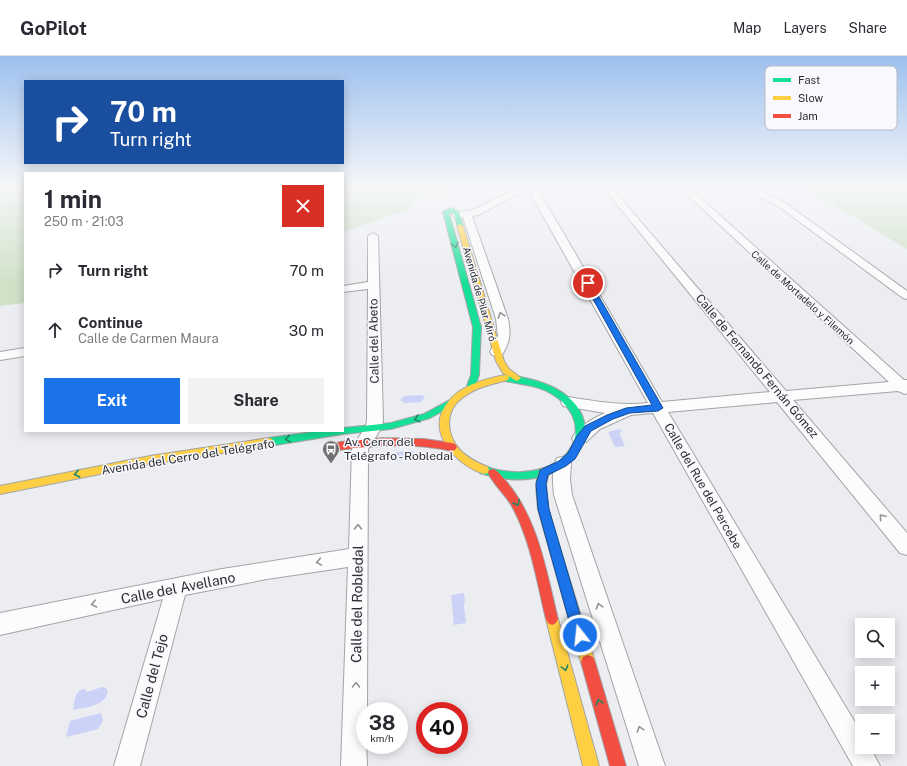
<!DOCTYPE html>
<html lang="en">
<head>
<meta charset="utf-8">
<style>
  body { margin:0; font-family:"Public Sans",sans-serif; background:#f2f2f3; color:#2b2b33; height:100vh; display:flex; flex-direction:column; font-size:15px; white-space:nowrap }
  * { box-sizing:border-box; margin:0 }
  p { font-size:13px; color:#7c7c81 }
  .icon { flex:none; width:22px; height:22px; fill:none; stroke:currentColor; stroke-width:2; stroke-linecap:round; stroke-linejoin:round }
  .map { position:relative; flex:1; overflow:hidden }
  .panel { position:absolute; left:24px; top:116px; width:320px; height:260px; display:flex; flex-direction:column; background:#fff; border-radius:0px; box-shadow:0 2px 10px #0003 }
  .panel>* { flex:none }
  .banner { position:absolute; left:24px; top:24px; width:320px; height:84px; border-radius:0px; box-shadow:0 2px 10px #0003; background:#1a4fa0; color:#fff; overflow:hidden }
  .fabs { position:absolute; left:855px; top:562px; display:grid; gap:8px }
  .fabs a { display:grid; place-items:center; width:40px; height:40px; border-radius:0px; background:#fff; box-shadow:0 2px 10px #0003; font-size:20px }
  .speed { position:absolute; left:356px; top:646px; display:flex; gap:8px; font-size:20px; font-weight:700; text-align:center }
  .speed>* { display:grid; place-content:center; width:52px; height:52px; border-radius:50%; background:#fff; box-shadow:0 2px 10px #0003; line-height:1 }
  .speed small { font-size:10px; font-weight:400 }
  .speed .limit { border:6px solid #d22; background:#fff; color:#111 }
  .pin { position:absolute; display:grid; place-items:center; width:34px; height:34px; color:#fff; margin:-17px; border:2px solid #fff; border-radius:50%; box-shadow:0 1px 4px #0007 }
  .me { position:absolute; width:44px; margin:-22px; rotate:344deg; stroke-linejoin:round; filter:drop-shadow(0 0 3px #0008) }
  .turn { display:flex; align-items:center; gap:14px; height:84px; padding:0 20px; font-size:18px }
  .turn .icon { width:52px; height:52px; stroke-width:2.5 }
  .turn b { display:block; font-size:28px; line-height:34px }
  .round { display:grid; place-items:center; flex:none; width:42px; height:42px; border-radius:0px; background:#f2f2f3 }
  .headline { display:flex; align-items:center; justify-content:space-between; height:68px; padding:0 20px }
  h1 { font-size:24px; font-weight:700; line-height:30px }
  .primary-button { display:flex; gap:8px; margin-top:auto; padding:8px 20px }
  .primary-button a { flex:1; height:46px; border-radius:0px; background:#1a73e8; color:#fff; font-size:16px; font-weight:700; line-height:46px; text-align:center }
  .primary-button a+a { background:#f2f2f3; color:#2b2b33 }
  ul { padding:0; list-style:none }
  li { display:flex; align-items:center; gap:12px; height:60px; padding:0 20px }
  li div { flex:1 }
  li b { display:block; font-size:15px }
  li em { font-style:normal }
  header { display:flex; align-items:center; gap:24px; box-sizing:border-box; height:56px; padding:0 20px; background:#fff; border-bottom:1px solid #e1e1e2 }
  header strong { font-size:19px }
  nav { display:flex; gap:22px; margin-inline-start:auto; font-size:14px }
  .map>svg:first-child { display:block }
  .green { fill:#cfe1c7 }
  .water { fill:#ccd2f7 }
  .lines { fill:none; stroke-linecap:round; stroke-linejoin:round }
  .street-casing { stroke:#a3a4a7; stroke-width:2 }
  .fast-casing { stroke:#a3a4a7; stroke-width:2 }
  .slow-casing { stroke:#a3a4a7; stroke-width:2 }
  .jam-casing { stroke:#a3a4a7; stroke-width:2 }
  .street { fill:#fcfcfd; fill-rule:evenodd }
  .fast { fill:#16e098; fill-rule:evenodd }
  .slow { fill:#ffcf43; fill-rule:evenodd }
  .jam { fill:#f24e42; fill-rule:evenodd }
  .oneway { stroke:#228664 }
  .oneway2 { stroke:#949496 }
  .route { fill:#1a73e8; stroke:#114b97 }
  .labels { text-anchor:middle; stroke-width:3; stroke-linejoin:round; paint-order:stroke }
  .far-street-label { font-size:10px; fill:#2d2d2f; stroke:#f8f9ff }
  .street-label { font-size:12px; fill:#2d2d2f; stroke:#f8f9ff }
  .poi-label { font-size:12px; fill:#2d2d2f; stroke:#f8f9ff; text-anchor:start }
  .near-street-label { font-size:14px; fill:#2d2d2f; stroke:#f8f9ff }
  .key { fill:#f8f9ff; stroke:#bbbcc1; stroke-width:1 }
  .key-label { font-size:11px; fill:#2d2d2f }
</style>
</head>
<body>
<header>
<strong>GoPilot</strong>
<nav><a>Map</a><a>Layers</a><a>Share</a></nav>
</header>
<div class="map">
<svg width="907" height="710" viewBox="0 0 907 710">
  <rect width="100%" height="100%" fill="#ecedf1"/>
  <!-- green -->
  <g class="green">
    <polygon points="0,130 25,130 25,247 0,250"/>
    <polygon points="343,130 466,130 450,137 414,140 409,153 343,176"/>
    <polygon points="802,130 907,130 907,193"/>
  </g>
  <!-- water -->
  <g class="water">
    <polygon points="421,339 425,341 421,346 405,347 400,344 404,340"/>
    <polygon points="620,373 622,376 619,377 625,390 615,391 608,376"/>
    <polygon points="410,394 416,397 418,400 417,403 392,405 393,397"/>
    <polygon points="464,537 465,545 464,549 466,567 454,569 451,539"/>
    <path d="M 102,631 L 106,632 L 108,636 C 104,651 85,651 73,654 C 75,645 74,634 85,633 L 87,636 Z"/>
    <polygon points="101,657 103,665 98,673 66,681 70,665"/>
  </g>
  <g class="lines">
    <!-- street casing -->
    <g class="street-casing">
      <g id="street">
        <path d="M 522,130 L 535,130 L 537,132 L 662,346 L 770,336 L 602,130 L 610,130 L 786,335 L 889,326 L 678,130 L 687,130 L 904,324 L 907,324 L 907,337 L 905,338 L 898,335 L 793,344 L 907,477 L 907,499 L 900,497 L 777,346 L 668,356 L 862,678 L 862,691 L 870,691 L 880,710 L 853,710 L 653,357 L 631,359 L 600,373 L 586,386 L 580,388 L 574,386 L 572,382 C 579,370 592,363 605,357 L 563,350 L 561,346 L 563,342 L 568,341 C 595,345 620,350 648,347 L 528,133 L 478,159 L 472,160 L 508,263 C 511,278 510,286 502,299 L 497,300 L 492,299 L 490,296 L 498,280 L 496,263 L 463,161 L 457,162 L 452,159 L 457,156 L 473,154 Z"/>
        <polygon points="740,130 751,130 784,146 907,235 907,243 903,242 778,150"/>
        <polygon points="373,177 378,180 383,364 382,371 368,393 367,655 365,655 367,710 341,710 348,511 267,523 185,539 140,710 114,710 163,543 0,579 0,557 222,513 349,493 352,392 366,370 367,364 368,233 343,236 343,230 368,226 368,180"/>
        <polygon points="25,292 25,300 0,304 0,296"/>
        <path d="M 563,401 L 569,402 L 571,407 L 570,424 L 572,439 L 665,710 L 639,710 L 554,439 C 553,427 551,414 557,402 Z"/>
      </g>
    </g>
    <!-- fast casing -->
    <g class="fast-casing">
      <g id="fast">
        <polygon points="451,152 459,156 463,170 458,171 454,157 449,157 481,271 479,319 475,330 471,333 467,330 471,319 473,271 443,156"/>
        <path d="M 505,319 C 637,332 589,452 480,417 L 479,414 L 480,411 C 486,409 492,413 498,414 C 512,417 527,417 541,413 C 582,401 588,360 552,338 C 536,328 519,329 502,324 L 501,322 Z"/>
        <polygon points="452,343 455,344 456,346 455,348 430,362 391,373 343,378 269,390 266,389 264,386 266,383 269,382 320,375 343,375 343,372 391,367 424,358"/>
      </g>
    </g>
    <!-- slow casing -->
    <g class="slow-casing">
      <g id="slow">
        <path d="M 460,168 L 463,170 L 504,305 L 509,313 L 521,322 L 517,325 L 508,320 L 509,322 L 508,324 C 492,328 476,331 462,342 C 444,355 446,380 461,395 C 469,403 478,407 488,411 L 489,414 L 488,417 L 484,418 C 456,409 424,375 448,346 C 461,329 485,323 505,319 L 508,320 L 503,317 L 496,305 L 457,170 Z"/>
        <polygon points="269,382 272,383 274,386 272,389 269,390 150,408 0,438 0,430 150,400"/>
        <path d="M 544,412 L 548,413 L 549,416 L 546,428 L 548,453 L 595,606 L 593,611 L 588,613 L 583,611 L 581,606 L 538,453 C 537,439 534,426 540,413 Z"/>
        <polygon points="552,557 556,559 558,563 599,710 583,710 546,563 548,559"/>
      </g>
    </g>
    <!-- jam casing -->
    <g class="jam-casing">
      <g id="jam">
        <path d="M 382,382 L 424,383 L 452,387 L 455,388 L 457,391 L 455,394 L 452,395 C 414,387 378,389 340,394 L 337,393 L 335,390 L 337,387 L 340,386 Z"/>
        <path d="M 493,413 C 498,415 501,419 504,423 C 538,461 546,515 558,563 L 556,567 L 552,569 L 548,567 L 546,563 C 537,526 531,486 513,452 C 506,439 494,429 488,417 L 489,414 Z"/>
        <polygon points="588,599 593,601 595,606 626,710 610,710 581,606 583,601"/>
      </g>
    </g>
    <!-- street -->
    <use href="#street" class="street"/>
    <!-- fast -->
    <use href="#fast" class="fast"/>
    <!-- slow -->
    <use href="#slow" class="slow"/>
    <!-- jam -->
    <use href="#jam" class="jam"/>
  </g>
  <!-- one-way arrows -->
  <defs><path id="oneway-chevron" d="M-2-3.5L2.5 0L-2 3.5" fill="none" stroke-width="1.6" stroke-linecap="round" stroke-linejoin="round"/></defs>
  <g class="oneway">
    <use href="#oneway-chevron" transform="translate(455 189) rotate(75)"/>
    <use href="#oneway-chevron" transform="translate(417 363) rotate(162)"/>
    <use href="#oneway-chevron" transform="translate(288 383) rotate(172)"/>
    <use href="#oneway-chevron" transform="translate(77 418) rotate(169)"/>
    <use href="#oneway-chevron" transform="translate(517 447) rotate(61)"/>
    <use href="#oneway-chevron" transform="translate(565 612) rotate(75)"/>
    <use href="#oneway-chevron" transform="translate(599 646) rotate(-106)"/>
  </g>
  <g class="oneway2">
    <use href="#oneway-chevron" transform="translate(501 259) rotate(-107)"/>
    <use href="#oneway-chevron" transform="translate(882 461) rotate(-130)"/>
    <use href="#oneway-chevron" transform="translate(358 471) rotate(-89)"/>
    <use href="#oneway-chevron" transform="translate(319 506) rotate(170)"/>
    <use href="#oneway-chevron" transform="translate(94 548) rotate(168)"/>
    <use href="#oneway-chevron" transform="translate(599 550) rotate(-108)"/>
    <use href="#oneway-chevron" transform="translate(356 629) rotate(-89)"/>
    <use href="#oneway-chevron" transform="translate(640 673) rotate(-108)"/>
  </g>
  <!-- sky -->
  <linearGradient id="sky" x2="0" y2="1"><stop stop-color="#9dc0ee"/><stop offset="0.57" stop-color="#f6f7f9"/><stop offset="1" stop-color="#f6f7f9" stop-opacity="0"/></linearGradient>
  <rect width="907" height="229" fill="url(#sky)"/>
  <!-- route -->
  <polygon class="route" points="588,225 591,227 663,352 658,355 630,357 613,363 591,375 575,403 566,410 548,419 546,428 549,453 586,579 584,584 580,586 575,584 573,579 538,453 536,428 540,414 559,405 568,397 577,380 585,370 607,359 626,352 652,349 584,227"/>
  <!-- icons -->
  <defs>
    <g id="bus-pin" transform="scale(0.9)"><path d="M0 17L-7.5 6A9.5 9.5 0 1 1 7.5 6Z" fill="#707073" stroke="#f8f9ff"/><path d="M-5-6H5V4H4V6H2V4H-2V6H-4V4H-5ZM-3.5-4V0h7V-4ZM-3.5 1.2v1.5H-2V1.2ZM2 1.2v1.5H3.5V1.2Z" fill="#fff"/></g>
  </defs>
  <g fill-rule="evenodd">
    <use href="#bus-pin" x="331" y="393"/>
  </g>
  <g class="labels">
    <!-- far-street labels -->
    <g class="far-street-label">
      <text transform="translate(480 238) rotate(74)" y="4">Avenida de Pilar Miró</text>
      <text transform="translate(803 241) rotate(42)" y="4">Calle de Mortadelo y Filemón</text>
    </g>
    <!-- street labels -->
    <g class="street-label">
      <text transform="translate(374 285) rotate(-91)" y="4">Calle del Abeto</text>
      <text transform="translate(757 310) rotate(50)" y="4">Calle de Fernando Fernán Gómez</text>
      <text transform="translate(188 401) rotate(-9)" y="4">Avenida del Cerro del Telégrafo</text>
      <text transform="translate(703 430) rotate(60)" y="4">Calle del Rue del Percebe</text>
    </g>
    <!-- poi labels -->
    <g class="poi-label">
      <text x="344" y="390">Av. Cerro del<tspan x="344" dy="14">Telégrafo - Robledal</tspan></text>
    </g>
    <!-- near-street labels -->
    <g class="near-street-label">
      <text transform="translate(178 532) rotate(-11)" y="5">Calle del Avellano</text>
      <text transform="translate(357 548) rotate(-89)" y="5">Calle del Robledal</text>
      <text transform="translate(152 620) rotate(-75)" y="5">Calle del Tejo</text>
    </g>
  </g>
  <!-- legend -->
  <rect x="765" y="10" width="132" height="64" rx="6" class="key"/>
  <rect x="773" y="22" width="18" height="4" fill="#16e098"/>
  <rect x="773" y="40" width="18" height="4" fill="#ffcf43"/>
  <rect x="773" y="58" width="18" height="4" fill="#f24e42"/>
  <g class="key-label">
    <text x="798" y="28">Fast</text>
    <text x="798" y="46">Slow</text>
    <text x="798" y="64">Jam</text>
  </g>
</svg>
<div class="fabs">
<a><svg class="icon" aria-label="search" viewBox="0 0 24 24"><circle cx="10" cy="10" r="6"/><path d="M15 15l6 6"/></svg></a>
<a>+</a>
<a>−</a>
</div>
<div class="speed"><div>38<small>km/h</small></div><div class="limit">40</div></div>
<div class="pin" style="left:588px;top:227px;background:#d93025"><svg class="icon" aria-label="arrive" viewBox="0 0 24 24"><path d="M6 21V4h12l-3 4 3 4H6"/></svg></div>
<svg class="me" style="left:580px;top:579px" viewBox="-20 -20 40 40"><circle r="17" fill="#1a73e8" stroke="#fff" stroke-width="3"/><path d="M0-11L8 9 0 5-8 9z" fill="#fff"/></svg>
<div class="banner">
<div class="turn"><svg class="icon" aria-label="right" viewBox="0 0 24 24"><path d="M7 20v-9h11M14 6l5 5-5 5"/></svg><div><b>70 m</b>Turn right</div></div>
</div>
<section class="panel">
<div class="headline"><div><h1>1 min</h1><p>250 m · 21:03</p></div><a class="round" style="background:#d93025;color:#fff"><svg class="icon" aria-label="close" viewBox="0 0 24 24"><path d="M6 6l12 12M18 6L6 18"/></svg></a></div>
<ul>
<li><svg class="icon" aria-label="right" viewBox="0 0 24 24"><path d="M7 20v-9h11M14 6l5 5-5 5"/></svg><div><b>Turn right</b></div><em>70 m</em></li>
<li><svg class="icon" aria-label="ahead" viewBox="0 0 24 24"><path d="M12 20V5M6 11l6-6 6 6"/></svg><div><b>Continue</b><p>Calle de Carmen Maura</p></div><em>30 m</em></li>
</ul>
<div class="primary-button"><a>Exit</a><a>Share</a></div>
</section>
</div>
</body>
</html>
